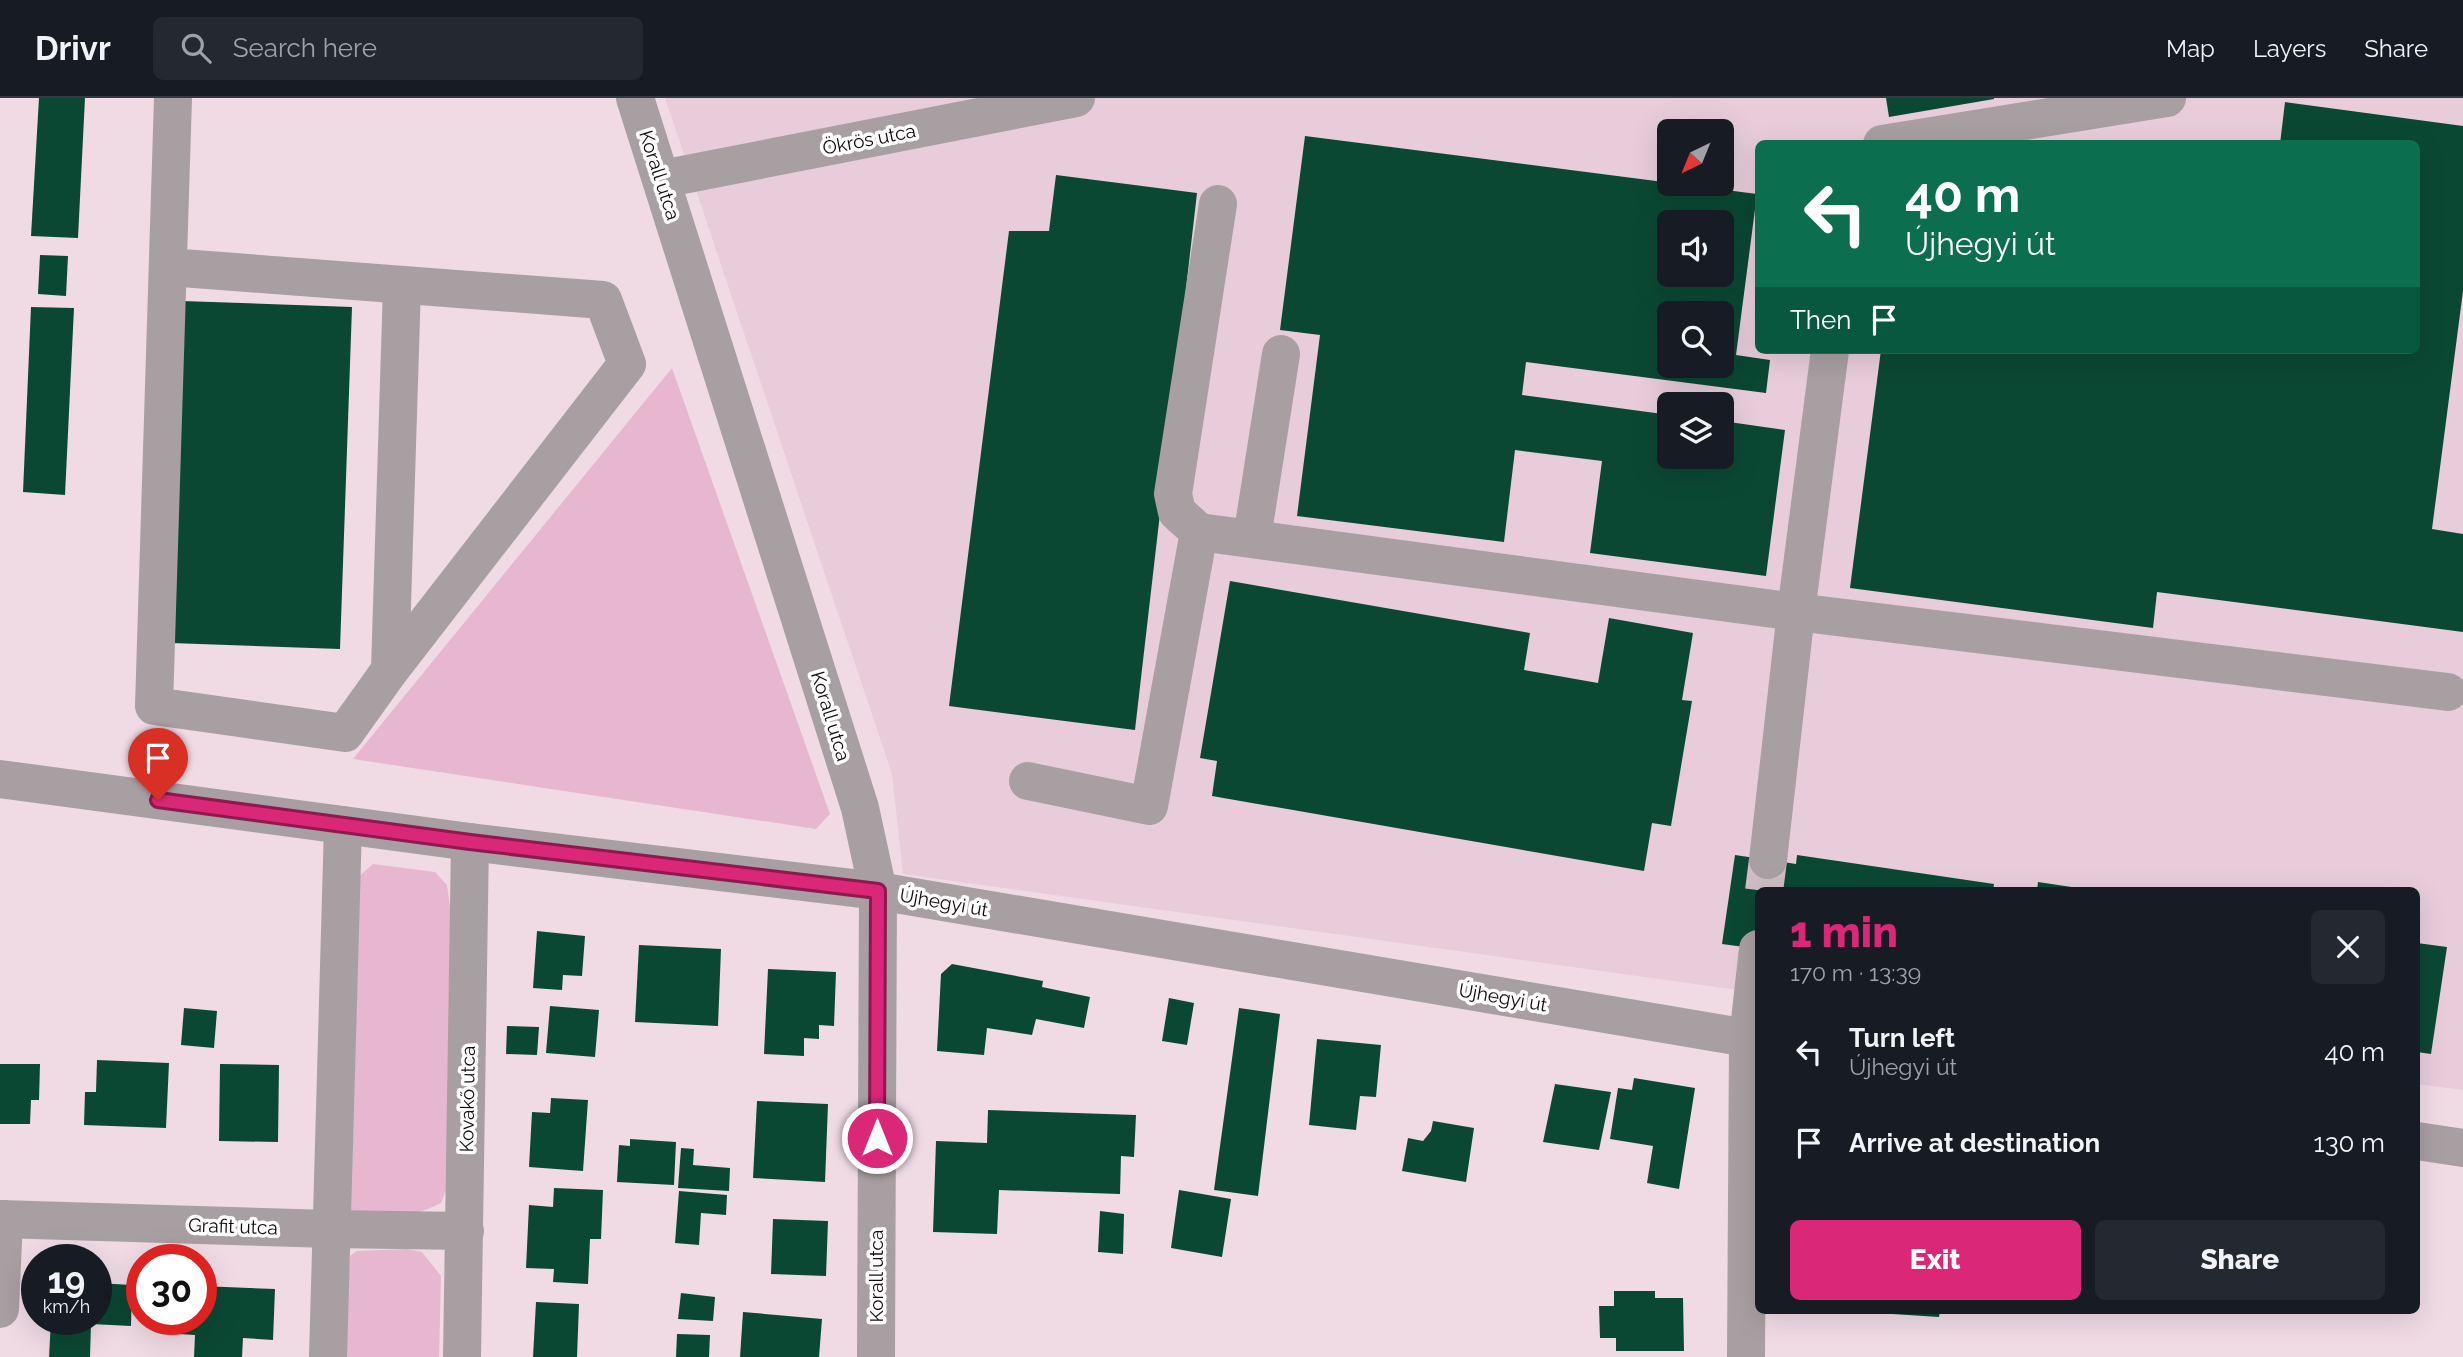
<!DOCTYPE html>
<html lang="en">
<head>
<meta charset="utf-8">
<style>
  body { margin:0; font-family:Raleway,sans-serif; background:#242831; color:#f1f3f6; height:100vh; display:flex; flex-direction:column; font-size:26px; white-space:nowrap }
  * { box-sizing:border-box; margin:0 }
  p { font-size:23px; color:#9ea1a6 }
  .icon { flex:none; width:38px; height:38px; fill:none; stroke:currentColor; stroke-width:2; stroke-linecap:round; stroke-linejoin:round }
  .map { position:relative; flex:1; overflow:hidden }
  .drawer { position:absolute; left:1755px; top:789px; width:665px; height:427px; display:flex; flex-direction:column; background:#171b24; border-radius:10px; box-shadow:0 7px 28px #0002 }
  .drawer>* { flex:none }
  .top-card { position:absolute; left:1755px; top:42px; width:665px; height:214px; border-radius:10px; box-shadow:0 7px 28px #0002; background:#0b6e4f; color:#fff; overflow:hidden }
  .needle { width:46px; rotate:223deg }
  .fabs { position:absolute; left:1657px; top:21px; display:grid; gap:14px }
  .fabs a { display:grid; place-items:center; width:77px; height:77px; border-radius:10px; background:#171b24; box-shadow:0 7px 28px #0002; font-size:35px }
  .speed { position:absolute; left:21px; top:1146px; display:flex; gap:14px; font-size:35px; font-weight:700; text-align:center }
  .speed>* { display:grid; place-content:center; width:91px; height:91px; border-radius:50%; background:#171b24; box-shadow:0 7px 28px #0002; line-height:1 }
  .speed small { font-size:18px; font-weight:400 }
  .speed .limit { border:10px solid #d22; background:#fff; color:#111 }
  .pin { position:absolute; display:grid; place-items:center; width:60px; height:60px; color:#fff; margin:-72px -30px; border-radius:50% 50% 50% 0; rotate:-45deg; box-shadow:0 0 7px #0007 }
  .pin .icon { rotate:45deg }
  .me { position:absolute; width:77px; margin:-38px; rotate:0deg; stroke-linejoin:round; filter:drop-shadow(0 0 5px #0008) }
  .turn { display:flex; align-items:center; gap:24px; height:147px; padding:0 35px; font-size:32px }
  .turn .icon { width:91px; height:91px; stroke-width:2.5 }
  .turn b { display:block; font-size:49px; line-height:60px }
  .then { display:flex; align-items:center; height:66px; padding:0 35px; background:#0003; gap:14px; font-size:26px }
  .round { display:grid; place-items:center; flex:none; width:74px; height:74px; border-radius:10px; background:#242831 }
  .headline { display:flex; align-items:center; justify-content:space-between; height:119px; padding:0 35px }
  h1 { font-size:42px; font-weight:800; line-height:52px; color:#db2777 }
  .cta { display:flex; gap:14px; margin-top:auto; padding:14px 35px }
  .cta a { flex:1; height:80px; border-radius:10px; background:#db2777; color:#fff; font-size:28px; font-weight:800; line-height:80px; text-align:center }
  .cta a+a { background:#242831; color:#f1f3f6 }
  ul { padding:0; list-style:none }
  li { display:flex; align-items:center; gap:21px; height:91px; padding:0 35px }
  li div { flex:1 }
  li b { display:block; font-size:26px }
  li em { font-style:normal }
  header { display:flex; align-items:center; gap:42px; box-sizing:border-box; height:98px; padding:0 35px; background:#171b24; border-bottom:2px solid #363941 }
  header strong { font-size:33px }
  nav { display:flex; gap:38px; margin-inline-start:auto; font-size:24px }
  .search { width:490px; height:63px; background:#242831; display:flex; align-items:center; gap:18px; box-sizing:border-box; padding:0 24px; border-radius:10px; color:#9ea1a6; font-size:26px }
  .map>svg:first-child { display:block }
  .built { fill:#e8ccda; fill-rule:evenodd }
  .green { fill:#e6b7cf }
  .building { fill:#0b4834; fill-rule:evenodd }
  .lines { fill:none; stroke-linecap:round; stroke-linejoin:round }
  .minor-tunnel { stroke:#cfbcc5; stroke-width:38; stroke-dasharray:38 19; stroke-linecap:butt }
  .minor { stroke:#a89fa3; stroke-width:38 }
  .route-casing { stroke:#8e194d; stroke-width:18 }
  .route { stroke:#db2777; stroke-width:12 }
  .labels { text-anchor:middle; stroke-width:7; stroke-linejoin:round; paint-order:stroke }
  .street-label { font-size:19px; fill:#110a0e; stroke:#fff }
</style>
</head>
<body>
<header>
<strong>Drivr</strong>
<div class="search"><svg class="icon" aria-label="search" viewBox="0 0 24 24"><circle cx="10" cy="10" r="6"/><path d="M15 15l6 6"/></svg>Search here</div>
<nav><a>Map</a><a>Layers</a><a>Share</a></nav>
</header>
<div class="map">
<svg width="2463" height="1259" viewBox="0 0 2463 1259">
  <rect width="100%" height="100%" fill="#f0dbe5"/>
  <!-- built -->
  <path class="built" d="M 665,0 L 2463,0 L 2463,992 L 2417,986 L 2417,793 L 1759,793 L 1759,895 L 903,776 L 892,676 ZM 1670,33 L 1722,33 L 1722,86 L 1670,86 ZM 1759,46 L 2417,46 L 2417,252 L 1759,252 ZM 1670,124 L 1722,124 L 1722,177 L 1670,177 ZM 1670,215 L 1722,215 L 1722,268 L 1670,268 ZM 1670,306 L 1722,306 L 1722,359 L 1670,359 Z"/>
  <!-- green -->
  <g class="green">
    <polygon points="672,270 830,716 816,731 353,661"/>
    <path d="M 373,766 L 435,774 L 447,787 L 451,816 L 447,1089 L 441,1105 C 405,1123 386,1118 348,1112 L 354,783 Z"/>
    <polygon points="407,1151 422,1154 441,1178 439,1259 343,1259 350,1158 357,1153"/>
  </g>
  <!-- building -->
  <g class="building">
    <polygon points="39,0 85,0 78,140 31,138"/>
    <polygon points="1886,0 1994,0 1994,1 1889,19"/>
    <polygon points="2285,4 2463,28 2463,193 2432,431 2463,436 2463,534 2157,494 2153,530 1850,490 1881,252 2417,252 2417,46 2280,46"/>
    <path d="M 1305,38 L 1757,96 L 1736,257 L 1770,262 L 1766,295 L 1526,264 L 1522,297 L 1670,317 L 1670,359 L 1722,359 L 1722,323 L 1785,332 L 1766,478 L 1590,455 L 1602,363 L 1515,352 L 1504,444 L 1297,418 L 1320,237 L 1280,232 ZM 1670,124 L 1722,124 L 1722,177 L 1670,177 ZM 1670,215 L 1722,215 L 1722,268 L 1670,268 Z"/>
    <polygon points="1056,77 1197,95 1135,632 949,608 1009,133 1049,133"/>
    <polygon points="40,157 68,158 66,198 38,196"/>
    <polygon points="182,203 352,209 340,551 171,545"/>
    <polygon points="31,209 74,210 65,397 23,394"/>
    <polygon points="1230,483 1530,535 1524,572 1598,585 1609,520 1693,535 1682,602 1692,603 1671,728 1652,725 1644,773 1212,698 1217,663 1200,660"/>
    <polygon points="1735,757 1796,766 1797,757 1994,786 1993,793 1759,793 1759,851 1722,846"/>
    <polygon points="2038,784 2085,791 2085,793 2037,793"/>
    <polygon points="537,833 585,838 582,878 563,877 562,892 533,890"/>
    <polygon points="2417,845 2447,849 2431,956 2417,954"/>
    <polygon points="639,847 721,851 718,928 635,924"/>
    <polygon points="952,866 1043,883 1042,889 1090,899 1084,930 1036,921 1032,937 987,930 984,957 937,953 941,876"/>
    <polygon points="768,871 836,874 834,928 819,927 819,941 804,940 804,958 764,956"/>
    <polygon points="1169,900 1194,905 1187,947 1162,943"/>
    <polygon points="550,908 599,912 595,959 546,955"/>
    <polygon points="184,910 217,913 214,950 181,947"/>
    <polygon points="1239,910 1280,916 1258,1098 1214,1092"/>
    <polygon points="507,928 539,929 537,957 506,956"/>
    <polygon points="1317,941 1381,947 1376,999 1360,998 1356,1032 1309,1027"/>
    <polygon points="97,962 169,965 166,1030 84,1027 85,994 96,994"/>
    <polygon points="0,966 40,966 39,1002 31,1002 30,1026 0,1026"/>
    <polygon points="220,966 279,967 278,1044 219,1043"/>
    <polygon points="1634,980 1695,990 1679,1091 1647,1085 1653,1048 1610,1041 1618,990 1632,992"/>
    <polygon points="1555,986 1611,994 1599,1052 1543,1044"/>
    <polygon points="551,1000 588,1002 583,1073 529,1069 532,1014 550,1015"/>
    <polygon points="757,1003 828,1006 825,1084 753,1080"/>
    <polygon points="988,1012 1136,1017 1134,1059 1121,1058 1120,1096 999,1092 997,1136 933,1134 936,1043 987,1045"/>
    <polygon points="1433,1023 1474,1030 1466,1084 1402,1073 1408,1040 1423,1043 1431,1033"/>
    <polygon points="630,1041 676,1044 674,1087 617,1084 619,1047 630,1048"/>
    <polygon points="681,1050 694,1051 693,1067 730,1070 729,1093 678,1090"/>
    <polygon points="554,1090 603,1092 601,1141 590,1141 588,1186 553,1184 554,1171 526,1170 529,1107 553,1109"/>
    <polygon points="1179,1092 1231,1101 1222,1159 1171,1150"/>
    <polygon points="679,1093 727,1097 726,1117 701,1115 699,1147 675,1145"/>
    <polygon points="1100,1113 1124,1116 1123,1156 1098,1154"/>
    <polygon points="773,1121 828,1123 826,1178 771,1176"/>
    <polygon points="96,1185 132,1187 131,1228 91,1226 90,1259 49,1259 51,1222 96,1222"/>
    <polygon points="201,1188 275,1191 273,1242 243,1240 242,1259 194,1259 195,1237 178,1236 179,1222 201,1222"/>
    <polygon points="1614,1193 1655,1193 1655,1200 1683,1200 1684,1253 1616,1253 1616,1240 1600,1240 1599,1208 1614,1208"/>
    <polygon points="681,1195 715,1199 713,1223 678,1221"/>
    <polygon points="536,1204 579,1206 577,1259 533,1259"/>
    <polygon points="1878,1213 1940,1213 1939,1219 1877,1215"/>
    <polygon points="743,1214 822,1221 819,1259 740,1259"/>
    <polygon points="677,1236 710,1237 709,1259 676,1259"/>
  </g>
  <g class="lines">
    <!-- minor-tunnel -->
    <polyline class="minor-tunnel" points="1764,793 1768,762"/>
    <!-- minor -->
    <g class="minor">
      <polyline points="635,0 860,710 878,793 876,1259"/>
      <polyline points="1882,46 2167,0"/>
      <polyline points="662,81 1076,0"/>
      <polyline points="168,169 603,202 627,266 390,572 345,635 154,608 173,0"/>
      <polyline points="1199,434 1177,414 1173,396 1218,106"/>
      <polyline points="1252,440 1281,256"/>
      <polyline points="390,572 402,188"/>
      <polyline points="0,681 470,744 878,793 1759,942"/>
      <polyline points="1028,683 1149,708 1199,434 1796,514 2448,594"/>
      <polyline points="1768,762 1796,514 1830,252"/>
      <polyline points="2417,1043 2463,1050"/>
      <polyline points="0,1121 331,1131 465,1133"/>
      <polyline points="0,1211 4,1121"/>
      <polyline points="328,1259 343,727"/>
      <polyline points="462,1259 470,744"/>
      <polyline points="1746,1259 1748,940 1758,851"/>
    </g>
  </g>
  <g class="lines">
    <!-- route casing -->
    <g class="route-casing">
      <polyline id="route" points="158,702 470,744 878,793 877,1040"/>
    </g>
    <!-- route -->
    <use href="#route" class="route"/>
  </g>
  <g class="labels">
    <!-- street labels -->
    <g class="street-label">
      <text transform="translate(869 41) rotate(-11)" y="7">Ökrös utca</text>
      <text transform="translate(660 77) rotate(72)" y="7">Korall utca</text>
      <text transform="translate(831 618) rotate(73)" y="7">Korall utca</text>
      <text transform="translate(944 804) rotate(10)" y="7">Újhegyi út</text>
      <text transform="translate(1503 899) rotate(10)" y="7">Újhegyi út</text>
      <text transform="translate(467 1001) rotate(-89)" y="7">Kovakő utca</text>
      <text transform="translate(233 1128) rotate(2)" y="7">Grafit utca</text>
      <text transform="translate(876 1178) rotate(-90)" y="7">Korall utca</text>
    </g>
  </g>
</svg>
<div class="fabs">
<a><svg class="needle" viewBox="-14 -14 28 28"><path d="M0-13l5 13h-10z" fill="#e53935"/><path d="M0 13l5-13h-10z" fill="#9ea1a6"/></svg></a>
<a><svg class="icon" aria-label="sound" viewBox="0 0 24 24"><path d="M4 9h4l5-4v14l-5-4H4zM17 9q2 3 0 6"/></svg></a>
<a><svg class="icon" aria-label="search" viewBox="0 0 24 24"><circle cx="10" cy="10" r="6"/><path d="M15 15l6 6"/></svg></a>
<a><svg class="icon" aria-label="layers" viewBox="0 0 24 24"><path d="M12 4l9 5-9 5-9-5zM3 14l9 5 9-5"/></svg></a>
</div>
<div class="speed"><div>19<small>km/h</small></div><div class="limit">30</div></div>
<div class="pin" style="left:158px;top:702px;background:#d93025"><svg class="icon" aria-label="arrive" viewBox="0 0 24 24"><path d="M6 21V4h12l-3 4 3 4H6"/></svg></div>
<svg class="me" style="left:877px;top:1040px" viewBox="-20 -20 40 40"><circle r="17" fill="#db2777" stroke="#fff" stroke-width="3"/><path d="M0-11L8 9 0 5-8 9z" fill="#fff"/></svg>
<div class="top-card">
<div class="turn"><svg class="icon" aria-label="left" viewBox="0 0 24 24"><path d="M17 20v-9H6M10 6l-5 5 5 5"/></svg><div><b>40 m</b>Újhegyi út</div></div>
<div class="then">Then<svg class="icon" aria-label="arrive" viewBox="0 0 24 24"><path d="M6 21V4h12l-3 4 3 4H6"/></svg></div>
</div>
<section class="drawer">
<div class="headline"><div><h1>1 min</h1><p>170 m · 13:39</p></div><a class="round"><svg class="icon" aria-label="close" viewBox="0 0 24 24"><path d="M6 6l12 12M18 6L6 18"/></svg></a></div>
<ul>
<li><svg class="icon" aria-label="left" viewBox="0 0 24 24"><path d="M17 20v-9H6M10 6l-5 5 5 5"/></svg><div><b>Turn left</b><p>Újhegyi út</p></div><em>40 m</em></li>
<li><svg class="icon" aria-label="arrive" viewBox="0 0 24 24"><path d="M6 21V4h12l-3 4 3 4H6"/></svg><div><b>Arrive at destination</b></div><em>130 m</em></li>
</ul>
<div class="cta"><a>Exit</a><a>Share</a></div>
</section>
</div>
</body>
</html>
